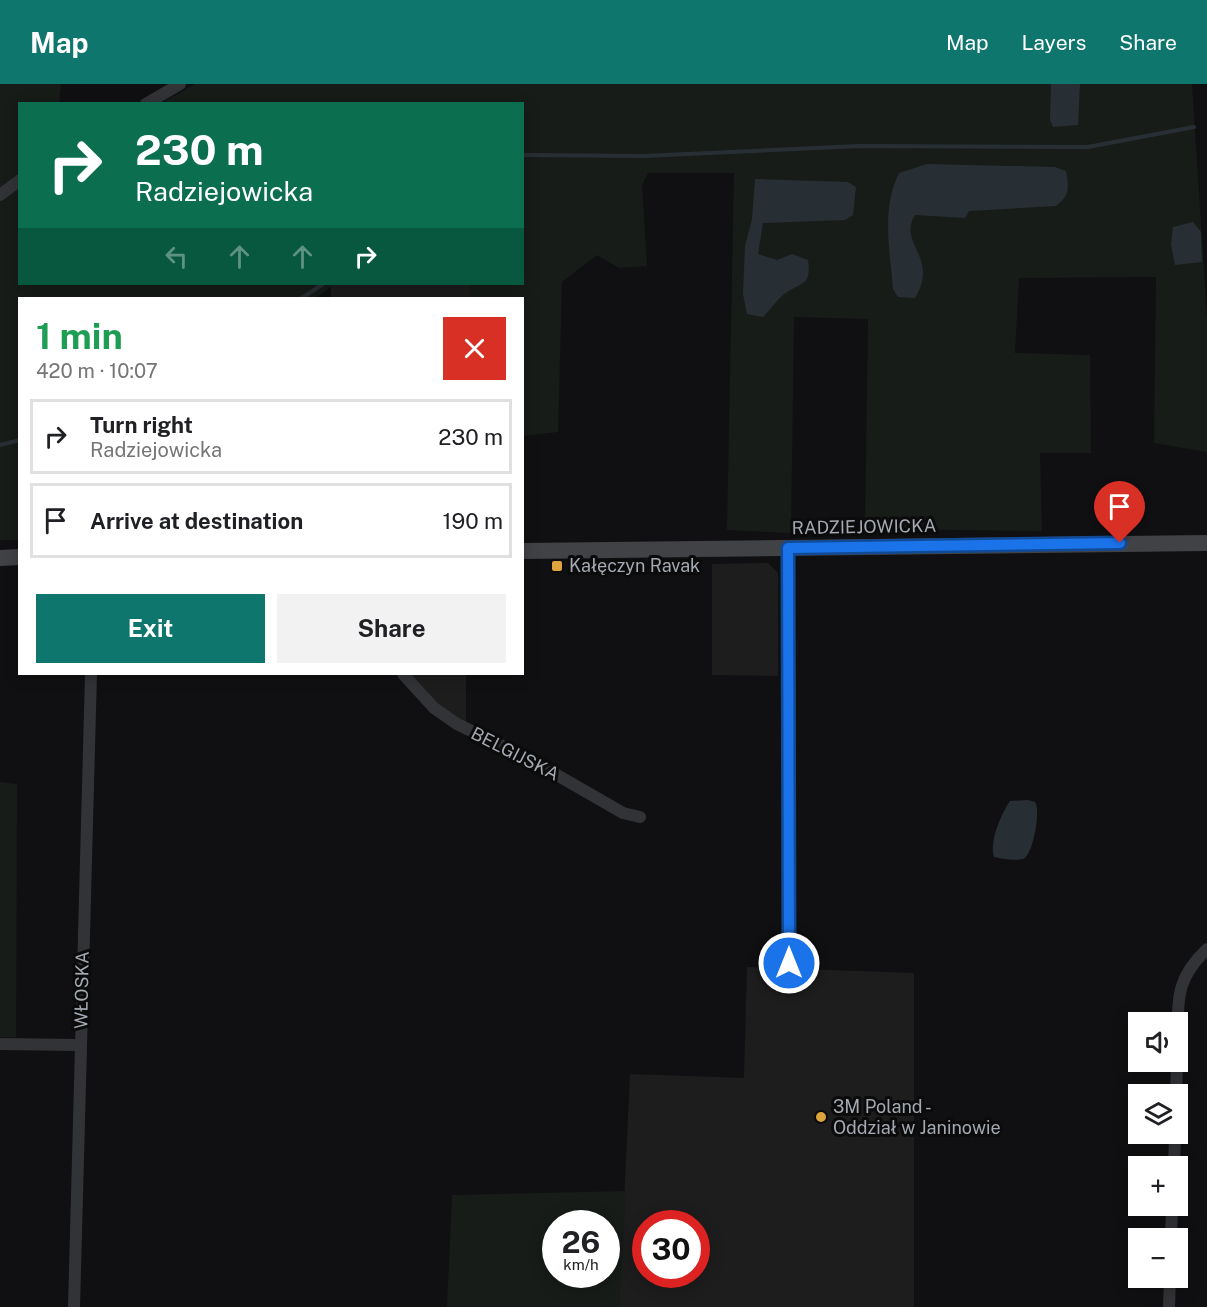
<!DOCTYPE html>
<html lang="en">
<head>
<meta charset="utf-8">
<style>
  body { margin:0; font-family:"Public Sans",sans-serif; background:#f2f2f2; color:#202124; height:100vh; display:flex; flex-direction:column; font-size:22px; white-space:nowrap }
  * { box-sizing:border-box; margin:0 }
  p { font-size:20px; color:#757577 }
  .icon { flex:none; width:33px; height:33px; fill:none; stroke:currentColor; stroke-width:2; stroke-linecap:round; stroke-linejoin:round }
  .map { position:relative; flex:1; overflow:hidden }
  .drawer { position:absolute; left:18px; top:213px; width:506px; height:378px; display:flex; flex-direction:column; background:#fff; border-radius:0px; box-shadow:0 3px 15px #0003 }
  .drawer>* { flex:none }
  .hud { position:absolute; left:18px; top:18px; width:506px; height:183px; border-radius:0px; box-shadow:0 3px 15px #0003; background:#0b6e4f; color:#fff; overflow:hidden }
  .controls { position:absolute; left:1128px; top:928px; display:grid; gap:12px }
  .controls a { display:grid; place-items:center; width:60px; height:60px; border-radius:0px; background:#fff; box-shadow:0 3px 15px #0003; font-size:30px }
  .speed { position:absolute; left:542px; top:1126px; display:flex; gap:12px; font-size:30px; font-weight:700; text-align:center }
  .speed>* { display:grid; place-content:center; width:78px; height:78px; border-radius:50%; background:#fff; box-shadow:0 3px 15px #0003; line-height:1 }
  .speed small { font-size:15px; font-weight:400 }
  .speed .limit { border:9px solid #d22; background:#fff; color:#111 }
  .pin { position:absolute; display:grid; place-items:center; width:51px; height:51px; color:#fff; margin:-62px -26px; border-radius:50% 50% 50% 0; rotate:-45deg; box-shadow:0 0 6px #0007 }
  .pin .icon { rotate:45deg }
  .me { position:absolute; width:66px; margin:-33px; rotate:0deg; stroke-linejoin:round; filter:drop-shadow(0 0 4px #0008) }
  .turn { display:flex; align-items:center; gap:21px; height:126px; padding:0 18px; font-size:27px }
  .turn .icon { width:78px; height:78px; stroke-width:2.5 }
  .turn b { display:block; font-size:42px; line-height:51px }
  .lanes { display:flex; align-items:center; height:57px; padding:0 18px; background:#0003; justify-content:center; gap:30px; direction:ltr }
  .lanes .off { opacity:.35 }
  .round { display:grid; place-items:center; flex:none; width:63px; height:63px; border-radius:0px; background:#f2f2f2 }
  .headline { display:flex; align-items:center; justify-content:space-between; height:102px; padding:0 18px }
  h1 { font-size:36px; font-weight:700; line-height:45px; color:#1e9e55 }
  .primary-button { display:flex; gap:12px; margin-top:auto; padding:12px 18px }
  .primary-button a { flex:1; height:69px; border-radius:0px; background:#0f766e; color:#fff; font-size:24px; font-weight:700; line-height:69px; text-align:center }
  .primary-button a+a { background:#f2f2f2; color:#202124 }
  ul { padding:0; list-style:none }
  li { display:flex; align-items:center; gap:18px; height:75px; margin:0 12px 9px; padding:0 6px; border:3px solid #e0e0e0; border-radius:0px }
  li div { flex:1 }
  li b { display:block; font-size:22px }
  li em { font-style:normal }
  header { display:flex; align-items:center; gap:36px; box-sizing:border-box; height:84px; padding:0 30px; background:#0f766e; color:#fff }
  header strong { font-size:28px }
  nav { display:flex; gap:33px; margin-inline-start:auto; font-size:21px }
  .map>svg:first-child { display:block }
  .built { fill:#1d1d1e; fill-rule:evenodd }
  .green { fill:#171c18; fill-rule:evenodd }
  .water { fill:#282f34 }
  .lines { fill:none; stroke-linecap:round; stroke-linejoin:round }
  .stream { stroke:#282f34; stroke-width:4 }
  .minor { stroke:#323336; stroke-width:12 }
  .secondary { stroke:#404246; stroke-width:16 }
  .route-casing { stroke:#114b97; stroke-width:15 }
  .route { stroke:#1a73e8; stroke-width:10 }
  .poi-dot { fill:#dca33e; stroke:#0b0b0c; stroke-width:2 }
  .labels { text-anchor:middle; stroke-width:6; stroke-linejoin:round; paint-order:stroke }
  .street-label { font-size:18px; fill:#a3a8b1; stroke:#0b0b0c }
  .poi-label { font-size:18px; fill:#a3a8b1; stroke:#0b0b0c; text-anchor:start }
</style>
</head>
<body>
<header>
<strong>Map</strong>
<nav><a>Map</a><a>Layers</a><a>Share</a></nav>
</header>
<div class="map">
<svg width="1207" height="1223" viewBox="0 0 1207 1223">
  <rect width="100%" height="100%" fill="#101012"/>
  <!-- built -->
  <g class="built">
    <polygon points="335,200 470,200 470,214 331,214 331,202"/>
    <polygon points="768,479 778,489 778,592 712,591 712,480"/>
    <polygon points="409,590 466,590 466,639 438,621"/>
    <path d="M 747,883 L 914,889 L 914,1223 L 619,1223 L 630,990 L 744,994 ZM 645,1140 L 696,1140 L 696,1191 L 645,1191 Z"/>
  </g>
  <!-- green -->
  <g class="green">
    <polygon points="0,0 61,0 59,19 20,20 19,90 0,104"/>
    <polygon points="195,0 1192,0 1207,235 1207,368 1154,359 1156,193 1019,194 1015,269 1090,271 1091,369 1040,369 1042,447 865,445 868,235 794,233 791,449 727,446 734,89 648,89 642,101 647,182 619,184 597,171 562,198 558,348 522,352 522,214 470,214 470,200 522,200 522,20 160,20"/>
    <polygon points="19,102 20,200 335,200 316,214 20,214 19,456 0,456 0,117"/>
    <polygon points="0,698 17,700 16,953 0,953"/>
    <path d="M 626,1107 L 619,1223 L 447,1223 L 452,1111 ZM 555,1140 L 606,1140 L 606,1191 L 555,1191 Z"/>
  </g>
  <!-- water -->
  <g class="water">
    <polygon points="1051,0 1080,0 1078,41 1053,43 1050,36"/>
    <path d="M 927,80 L 1055,83 L 1066,87 C 1069,104 1070,111 1056,122 L 969,127 L 965,134 L 915,131 C 897,160 940,173 915,214 L 898,213 L 893,205 C 890,166 881,125 899,89 Z"/>
    <path d="M 755,95 L 848,98 L 856,103 L 853,131 L 845,136 L 763,139 L 758,170 L 777,176 L 792,170 L 808,176 C 812,203 800,198 783,211 C 776,217 770,226 763,233 L 747,230 L 743,210 L 745,162 L 752,135 Z"/>
    <polygon points="1193,138 1201,148 1202,178 1175,181 1171,160 1173,143"/>
    <path d="M 1028,716 L 1035,718 C 1041,726 1033,772 1023,775 C 1016,777 1002,775 994,773 C 989,758 1001,730 1010,717 Z"/>
  </g>
  <g class="lines">
    <!-- stream -->
    <g class="stream">
      <polyline points="522,71 644,72 859,62 1088,63 1194,43"/>
      <polyline points="302,214 323,200"/>
      <polyline points="0,361 20,356"/>
    </g>
    <!-- minor -->
    <g class="minor">
      <polyline points="146,20 180,0"/>
      <polyline points="0,111 20,96"/>
      <polyline points="788,464 789,879"/>
      <polyline points="403,590 434,624 457,640 531,676 623,729 640,733"/>
      <polyline points="0,960 80,961"/>
      <path d="M 1178,965 C 1179,920 1172,898 1207,865"/>
      <polyline points="1176,1011 1177,978"/>
      <polyline points="1174,1083 1175,1050"/>
      <polyline points="1171,1155 1172,1122"/>
      <polyline points="74,1223 91,590"/>
      <polyline points="1169,1223 1170,1194"/>
    </g>
    <!-- secondary -->
    <g class="secondary">
      <polyline points="522,467 1207,459"/>
      <polyline points="0,474 20,473"/>
    </g>
  </g>
  <g class="lines">
    <!-- route casing -->
    <g class="route-casing">
      <polyline id="route" points="789,879 788,464 1120,459"/>
    </g>
    <!-- route -->
    <use href="#route" class="route"/>
  </g>
  <!-- markers -->
  <g class="poi-dot">
    <rect x="551" y="476" width="12" height="12" rx="3"/>
    <circle cx="821" cy="1033" r="6"/>
  </g>
  <g class="labels">
    <!-- street labels -->
    <g class="street-label">
      <text transform="translate(864 443) rotate(-1)" y="6">RADZIEJOWICKA</text>
      <text transform="translate(515 670) rotate(27)" y="6">BELGIJSKA</text>
      <text transform="translate(82 906) rotate(-89)" y="6">WŁOSKA</text>
    </g>
    <!-- poi labels -->
    <g class="poi-label">
      <text x="569" y="488">Kałęczyn Ravak</text>
      <text x="833" y="1029">3M Poland -<tspan x="833" dy="21">Oddział w Janinowie</tspan></text>
    </g>
  </g>
</svg>
<div class="controls">
<a><svg class="icon" aria-label="sound" viewBox="0 0 24 24"><path d="M4 9h4l5-4v14l-5-4H4zM17 9q2 3 0 6"/></svg></a>
<a><svg class="icon" aria-label="layers" viewBox="0 0 24 24"><path d="M12 4l9 5-9 5-9-5zM3 14l9 5 9-5"/></svg></a>
<a>+</a>
<a>−</a>
</div>
<div class="speed"><div>26<small>km/h</small></div><div class="limit">30</div></div>
<div class="pin" style="left:1120px;top:459px;background:#d93025"><svg class="icon" aria-label="arrive" viewBox="0 0 24 24"><path d="M6 21V4h12l-3 4 3 4H6"/></svg></div>
<svg class="me" style="left:789px;top:879px" viewBox="-20 -20 40 40"><circle r="17" fill="#1a73e8" stroke="#fff" stroke-width="3"/><path d="M0-11L8 9 0 5-8 9z" fill="#fff"/></svg>
<div class="hud">
<div class="turn"><svg class="icon" aria-label="right" viewBox="0 0 24 24"><path d="M7 20v-9h11M14 6l5 5-5 5"/></svg><div><b>230 m</b>Radziejowicka</div></div>
<div class="lanes"><svg class="icon off" aria-label="left" viewBox="0 0 24 24"><path d="M17 20v-9H6M10 6l-5 5 5 5"/></svg><svg class="icon off" aria-label="ahead" viewBox="0 0 24 24"><path d="M12 20V5M6 11l6-6 6 6"/></svg><svg class="icon off" aria-label="ahead" viewBox="0 0 24 24"><path d="M12 20V5M6 11l6-6 6 6"/></svg><svg class="icon" aria-label="right" viewBox="0 0 24 24"><path d="M7 20v-9h11M14 6l5 5-5 5"/></svg></div>
</div>
<section class="drawer">
<div class="headline"><div><h1>1 min</h1><p>420 m · 10:07</p></div><a class="round" style="background:#d93025;color:#fff"><svg class="icon" aria-label="close" viewBox="0 0 24 24"><path d="M6 6l12 12M18 6L6 18"/></svg></a></div>
<ul>
<li><svg class="icon" aria-label="right" viewBox="0 0 24 24"><path d="M7 20v-9h11M14 6l5 5-5 5"/></svg><div><b>Turn right</b><p>Radziejowicka</p></div><em>230 m</em></li>
<li><svg class="icon" aria-label="arrive" viewBox="0 0 24 24"><path d="M6 21V4h12l-3 4 3 4H6"/></svg><div><b>Arrive at destination</b></div><em>190 m</em></li>
</ul>
<div class="primary-button"><a>Exit</a><a>Share</a></div>
</section>
</div>
</body>
</html>
